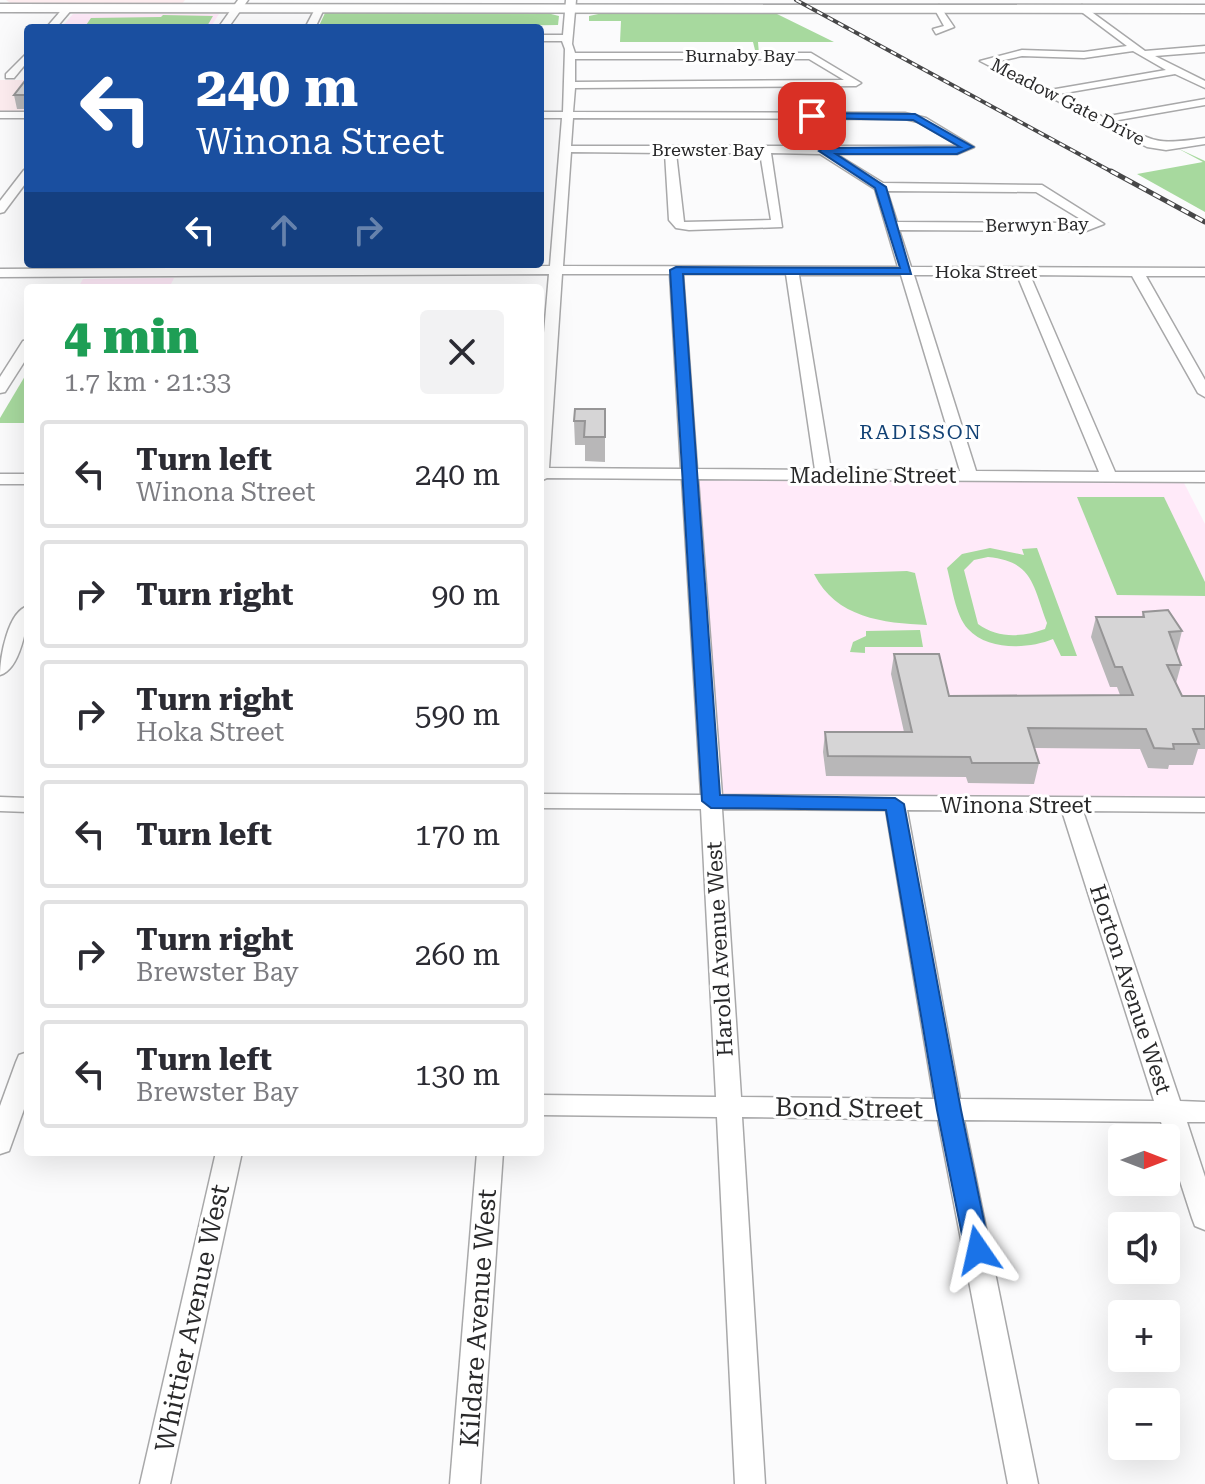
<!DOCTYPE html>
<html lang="en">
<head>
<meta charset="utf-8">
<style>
  body { margin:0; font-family:"Roboto Serif",serif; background:#f2f2f3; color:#2b2b33; height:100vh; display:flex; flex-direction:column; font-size:30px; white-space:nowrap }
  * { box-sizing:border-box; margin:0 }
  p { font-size:26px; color:#7c7c81 }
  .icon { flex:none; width:44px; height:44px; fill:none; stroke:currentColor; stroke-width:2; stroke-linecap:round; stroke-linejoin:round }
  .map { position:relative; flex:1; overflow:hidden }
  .details { position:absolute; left:24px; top:284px; width:520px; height:872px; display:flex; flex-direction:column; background:#fff; border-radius:8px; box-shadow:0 8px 32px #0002 }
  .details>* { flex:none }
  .banner { position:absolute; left:24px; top:24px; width:520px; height:244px; border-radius:8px; box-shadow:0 8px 32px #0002; background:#1a4fa0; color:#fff; overflow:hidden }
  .needle { width:52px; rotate:90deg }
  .buttons { position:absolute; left:1108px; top:1124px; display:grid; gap:16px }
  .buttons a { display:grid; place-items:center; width:72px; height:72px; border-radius:8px; background:#fff; box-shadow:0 8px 32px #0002; font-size:40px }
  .pin { position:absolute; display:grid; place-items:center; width:68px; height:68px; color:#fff; margin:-34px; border-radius:16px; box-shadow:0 4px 12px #0006 }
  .me { position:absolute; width:88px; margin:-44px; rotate:349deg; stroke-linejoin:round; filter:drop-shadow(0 0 6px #0008) }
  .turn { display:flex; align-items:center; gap:28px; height:168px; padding:0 40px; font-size:36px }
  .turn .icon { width:104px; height:104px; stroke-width:2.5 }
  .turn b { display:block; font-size:56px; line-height:68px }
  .lanes { display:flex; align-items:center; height:76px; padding:0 40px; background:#0003; justify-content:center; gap:40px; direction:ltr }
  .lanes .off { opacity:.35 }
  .round { display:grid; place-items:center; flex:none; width:84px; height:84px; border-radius:8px; background:#f2f2f3 }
  .headline { display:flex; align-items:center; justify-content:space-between; height:136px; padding:0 40px }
  h1 { font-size:48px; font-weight:800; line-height:60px; color:#1e9e55 }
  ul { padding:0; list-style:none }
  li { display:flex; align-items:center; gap:24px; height:108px; margin:0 16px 12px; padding:0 24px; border:4px solid #e1e1e2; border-radius:8px }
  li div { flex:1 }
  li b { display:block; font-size:30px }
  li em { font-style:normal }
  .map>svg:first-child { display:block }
  .commercial { fill:#fdecef }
  .education { fill:#ffeaf9 }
  .green { fill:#a7d99e; fill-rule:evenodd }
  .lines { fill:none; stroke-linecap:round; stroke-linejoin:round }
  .minor-casing { stroke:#a8a8a9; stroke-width:3 }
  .major-casing { stroke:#a8a8a9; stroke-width:3 }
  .minor { fill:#fff; fill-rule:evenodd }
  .major { fill:#fff; fill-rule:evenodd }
  .rail-far1-casing { stroke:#474748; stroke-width:4 }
  .rail-casing { stroke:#474748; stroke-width:5 }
  .rail-far1 { stroke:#fff; stroke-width:2; stroke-dasharray:6; stroke-linecap:butt }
  .rail { stroke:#fff; stroke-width:3; stroke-dasharray:8; stroke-linecap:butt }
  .wall { fill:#b8b7b8 }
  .building { fill:#d6d5d6; stroke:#969596; stroke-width:2 }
  .route { fill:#1a73e8; stroke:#114b97; stroke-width:2 }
  .labels { text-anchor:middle; stroke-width:6; stroke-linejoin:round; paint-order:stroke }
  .far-street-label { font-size:18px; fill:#29292a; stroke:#fff }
  .far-neighbourhood-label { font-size:20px; letter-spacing:2px; fill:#134275; stroke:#fff }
  .street-label { font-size:22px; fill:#29292a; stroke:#fff }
  .near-street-label { font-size:26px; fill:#29292a; stroke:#fff }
</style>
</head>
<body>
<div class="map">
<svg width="1205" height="1484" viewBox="0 0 1205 1484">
  <rect width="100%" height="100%" fill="#fbfbfc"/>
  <!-- commercial -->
  <g class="commercial">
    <polygon points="6,0 185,0 181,5 12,4"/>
    <rect x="0" y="80" width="28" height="32"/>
  </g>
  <!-- education -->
  <g class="education">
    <polygon points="73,14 219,14 210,28 61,28"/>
    <polygon points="174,278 169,288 78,288 83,279"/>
    <polygon points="689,474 1181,477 1205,524 1205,805 711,801"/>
  </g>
  <!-- green -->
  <g class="green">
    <polygon points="325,13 547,13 559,16 558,25 318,28"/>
    <polygon points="603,13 775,13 834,42 758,42 759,54 756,54 753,42 620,42 621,21 589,21 589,16"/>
    <polygon points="163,15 213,16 206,28 84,28 91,18 161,17"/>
    <polygon points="1177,148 1205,161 1205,212 1137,174 1203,162"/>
    <polygon points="28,371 28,423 0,423 0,418"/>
    <polygon points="1077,497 1164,497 1205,582 1205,596 1117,595"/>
    <path d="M 990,548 L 1024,555 L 1022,549 L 1037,548 L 1077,656 L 1061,656 L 1053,639 C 1029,649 988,651 968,629 C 955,615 952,586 947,568 L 962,554 ZM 988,557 C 1033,561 1033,586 1047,623 L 1045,629 C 1023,637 998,639 978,624 L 964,570 L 974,560 Z"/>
    <path d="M 907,571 L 915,573 L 927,625 C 883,623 836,618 814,574 Z"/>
    <polygon points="920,630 923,647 865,647 865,653 850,652 853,642 866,636 866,631"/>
  </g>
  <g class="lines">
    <!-- minor casing -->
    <g class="minor-casing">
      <g id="minor">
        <polygon points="238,0 248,0 228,28 218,28"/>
        <path d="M 566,0 L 576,0 L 572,44 L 575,53 L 811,53 L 861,83 L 856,86 L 575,88 L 573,112 L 905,113 L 926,118 L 974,147 L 957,154 L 836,154 L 883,183 L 1042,185 L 1104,224 L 1086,231 L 899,230 L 911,267 L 1205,268 L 1205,276 L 1146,276 L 1205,380 L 1205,397 L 1198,393 L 1132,276 L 1030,275 L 1115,472 L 1205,472 L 1205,482 L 698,479 L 722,795 L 1205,798 L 1205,812 L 1083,811 L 1180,1101 L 1205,1102 L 1205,1122 L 1187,1122 L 1205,1177 L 1205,1230 L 1195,1226 L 1192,1218 L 1161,1122 L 964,1120 L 1038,1484 L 1008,1484 L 938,1120 L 742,1117 L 765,1484 L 735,1484 L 717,1117 L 540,1115 L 540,1095 L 716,1097 L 701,809 L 540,808 L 540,794 L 701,795 L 682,479 L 547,478 L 540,481 L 540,380 L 549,274 L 0,277 L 0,269 L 550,266 L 562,118 L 540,118 L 540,112 L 563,112 L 565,49 L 562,41 L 540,41 L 540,35 L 563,35 ZM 575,59 L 809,59 L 844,80 L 575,82 ZM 573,118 L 905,119 L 918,122 L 959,146 L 571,146 ZM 571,152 L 665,153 L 669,220 L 676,228 L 689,230 L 782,227 L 771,153 L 820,154 L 875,189 L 898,267 L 563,266 ZM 676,153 L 760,153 L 771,220 L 684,222 ZM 887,191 L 1036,192 L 1087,223 L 897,222 ZM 562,274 L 670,274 L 681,469 L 549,468 ZM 683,274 L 786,274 L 815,470 L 697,469 ZM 799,275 L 901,275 L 960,471 L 831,470 ZM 914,275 L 1017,275 L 1099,472 L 976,471 ZM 722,809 L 886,810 L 934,1099 L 741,1097 ZM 907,810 L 1062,811 L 1154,1101 L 960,1099 Z"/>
        <polygon points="939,5 954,27 936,34 933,29 944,26 934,8"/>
        <path d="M 1082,5 L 1145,51 L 1205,46 L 1205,52 L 1155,56 L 1205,81 L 1205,88 L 1175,74 L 1059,94 L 1103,117 L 1205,99 L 1205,105 L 1113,121 C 1157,143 1156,145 1205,138 L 1205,144 L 1166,150 L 1147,147 L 980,61 L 1022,50 L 1084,52 L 1127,46 L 1079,10 ZM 1133,51 L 1166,70 L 1050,90 L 995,62 L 1022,56 L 1084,58 Z"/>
        <polygon points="65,6 73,8 56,28 46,28"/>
        <polygon points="315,9 323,11 315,28 305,28"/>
        <polygon points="28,52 28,61 14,78 6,78 6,74"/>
        <rect x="0" y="112" width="28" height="6"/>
        <polygon points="28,169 28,180 4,212 0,213 0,201 24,170"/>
        <polygon points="28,340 28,356 5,392 0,393 0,377 23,341"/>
        <rect x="0" y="474" width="28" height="10"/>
        <path d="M 28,606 C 28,624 20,670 0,675 C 0,657 8,611 28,606 Z"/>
        <polygon points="0,797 28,798 28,812 0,811"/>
        <polygon points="28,1052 28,1098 9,1151 0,1154 0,1106 16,1062 19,1055"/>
        <polygon points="216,1152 242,1152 170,1484 140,1484"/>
        <polygon points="477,1152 503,1152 480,1484 450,1484"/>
      </g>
    </g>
    <!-- major casing -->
    <g class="major-casing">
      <polygon id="major" points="0,4 1205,5 1205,13 0,12"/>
    </g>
    <!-- minor -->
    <use href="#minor" class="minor"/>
    <!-- major -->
    <use href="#major" class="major"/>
    <!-- rail-far1 casing -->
    <g class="rail-far1-casing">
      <polyline id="rail-far1" points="796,0 1114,173"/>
    </g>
    <!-- rail casing -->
    <g class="rail-casing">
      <polyline id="rail" points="1111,171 1205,222"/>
    </g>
    <!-- rail-far1 -->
    <use href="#rail-far1" class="rail-far1"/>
    <!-- rail -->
    <use href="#rail" class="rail"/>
  </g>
  <!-- wall -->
  <g class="wall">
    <polygon points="28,77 28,109 17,109 14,95"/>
    <polygon points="605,409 605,462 585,461 585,445 575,445 574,421"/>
    <polygon points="1143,612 1182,631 1177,651 1175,651 1181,665 1176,683 1182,696 1205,696 1205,749 1198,749 1193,765 1169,765 1168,769 1148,768 1140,749 1034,748 1039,763 1034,784 968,783 966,777 826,776 823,752 825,732 904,732 891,674 894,654 949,696 1120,695 1117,687 1110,687 1091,637 1096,617 1142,617"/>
  </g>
  <!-- building -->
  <g class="building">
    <polygon points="28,77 28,95 14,95"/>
    <polygon points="575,409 605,409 605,437 584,437 585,421 574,421"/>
    <polygon points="1168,610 1182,631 1169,632 1181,665 1167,665 1182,696 1205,696 1205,729 1193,729 1199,744 1173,744 1174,749 1154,748 1146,729 1028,728 1039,763 972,763 970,757 828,756 825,732 912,732 894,654 939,654 949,696 1133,695 1122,667 1115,667 1096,617 1144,617 1143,612"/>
  </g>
  <!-- route -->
  <polygon class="route" points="812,113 915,114 973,147 957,154 836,154 886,187 911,274 683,274 720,795 895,798 904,804 961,1110 990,1250 986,1258 978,1261 969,1258 965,1250 937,1110 886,810 711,808 702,801 670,270 676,267 900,268 875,188 819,151 824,148 960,147 913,120 809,118"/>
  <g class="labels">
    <!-- far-street labels -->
    <g class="far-street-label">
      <text x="740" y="62">Burnaby Bay</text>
      <text transform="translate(1068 102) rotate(27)" y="6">Meadow Gate Drive</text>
      <text x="708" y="156">Brewster Bay</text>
      <text transform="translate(1037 225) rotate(-1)" y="6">Berwyn Bay</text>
      <text x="986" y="278">Hoka Street</text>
    </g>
    <!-- far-neighbourhood labels -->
    <g class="far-neighbourhood-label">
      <text x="921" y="439">RADISSON</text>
    </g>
    <!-- street labels -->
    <g class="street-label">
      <text x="873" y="483">Madeline Street</text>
      <text x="1016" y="813">Winona Street</text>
      <text transform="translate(719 949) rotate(-93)" y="8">Harold Avenue West</text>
      <text transform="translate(1131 989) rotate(72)" y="8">Horton Avenue West</text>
    </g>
    <!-- near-street labels -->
    <g class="near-street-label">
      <text transform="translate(849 1108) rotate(1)" y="9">Bond Street</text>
      <text transform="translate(192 1318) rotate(-78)" y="9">Whittier Avenue West</text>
      <text transform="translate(478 1318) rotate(-86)" y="9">Kildare Avenue West</text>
    </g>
  </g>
</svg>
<div class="buttons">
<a><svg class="needle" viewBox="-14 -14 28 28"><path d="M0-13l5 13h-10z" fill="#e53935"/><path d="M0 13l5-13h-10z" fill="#7c7c81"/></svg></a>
<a><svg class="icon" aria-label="sound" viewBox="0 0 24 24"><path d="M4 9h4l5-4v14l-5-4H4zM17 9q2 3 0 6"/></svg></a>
<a>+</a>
<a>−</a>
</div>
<div class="pin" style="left:812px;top:116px;background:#d93025"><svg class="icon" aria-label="arrive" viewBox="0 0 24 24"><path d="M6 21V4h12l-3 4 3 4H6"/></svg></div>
<svg class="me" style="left:978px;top:1250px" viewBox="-20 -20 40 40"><path d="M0-17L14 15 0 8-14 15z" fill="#1a73e8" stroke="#fff" stroke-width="4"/></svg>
<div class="banner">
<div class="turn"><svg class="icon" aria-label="left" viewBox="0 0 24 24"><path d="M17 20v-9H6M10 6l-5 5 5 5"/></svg><div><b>240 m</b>Winona Street</div></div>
<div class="lanes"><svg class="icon" aria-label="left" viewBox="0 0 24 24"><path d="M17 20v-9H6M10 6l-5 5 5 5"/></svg><svg class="icon off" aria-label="ahead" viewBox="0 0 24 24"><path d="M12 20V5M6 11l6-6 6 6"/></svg><svg class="icon off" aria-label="right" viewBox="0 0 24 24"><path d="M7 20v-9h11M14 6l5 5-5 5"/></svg></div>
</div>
<section class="details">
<div class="headline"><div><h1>4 min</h1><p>1.7 km · 21:33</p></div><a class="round"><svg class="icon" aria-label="close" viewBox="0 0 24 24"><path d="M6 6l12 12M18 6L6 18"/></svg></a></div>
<ul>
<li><svg class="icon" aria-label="left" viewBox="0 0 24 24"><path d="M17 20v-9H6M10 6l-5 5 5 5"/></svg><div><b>Turn left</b><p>Winona Street</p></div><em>240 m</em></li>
<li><svg class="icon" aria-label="right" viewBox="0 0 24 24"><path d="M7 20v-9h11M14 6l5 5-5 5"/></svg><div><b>Turn right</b></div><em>90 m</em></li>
<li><svg class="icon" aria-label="right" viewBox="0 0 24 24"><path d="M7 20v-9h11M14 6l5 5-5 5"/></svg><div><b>Turn right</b><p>Hoka Street</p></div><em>590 m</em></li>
<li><svg class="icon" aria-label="left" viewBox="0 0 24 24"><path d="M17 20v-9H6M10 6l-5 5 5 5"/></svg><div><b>Turn left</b></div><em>170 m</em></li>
<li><svg class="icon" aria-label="right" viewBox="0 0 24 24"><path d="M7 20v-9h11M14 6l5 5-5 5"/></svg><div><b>Turn right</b><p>Brewster Bay</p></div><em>260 m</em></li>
<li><svg class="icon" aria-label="left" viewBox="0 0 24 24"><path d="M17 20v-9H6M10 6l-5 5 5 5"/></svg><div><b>Turn left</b><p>Brewster Bay</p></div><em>130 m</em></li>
</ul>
</section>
</div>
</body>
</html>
